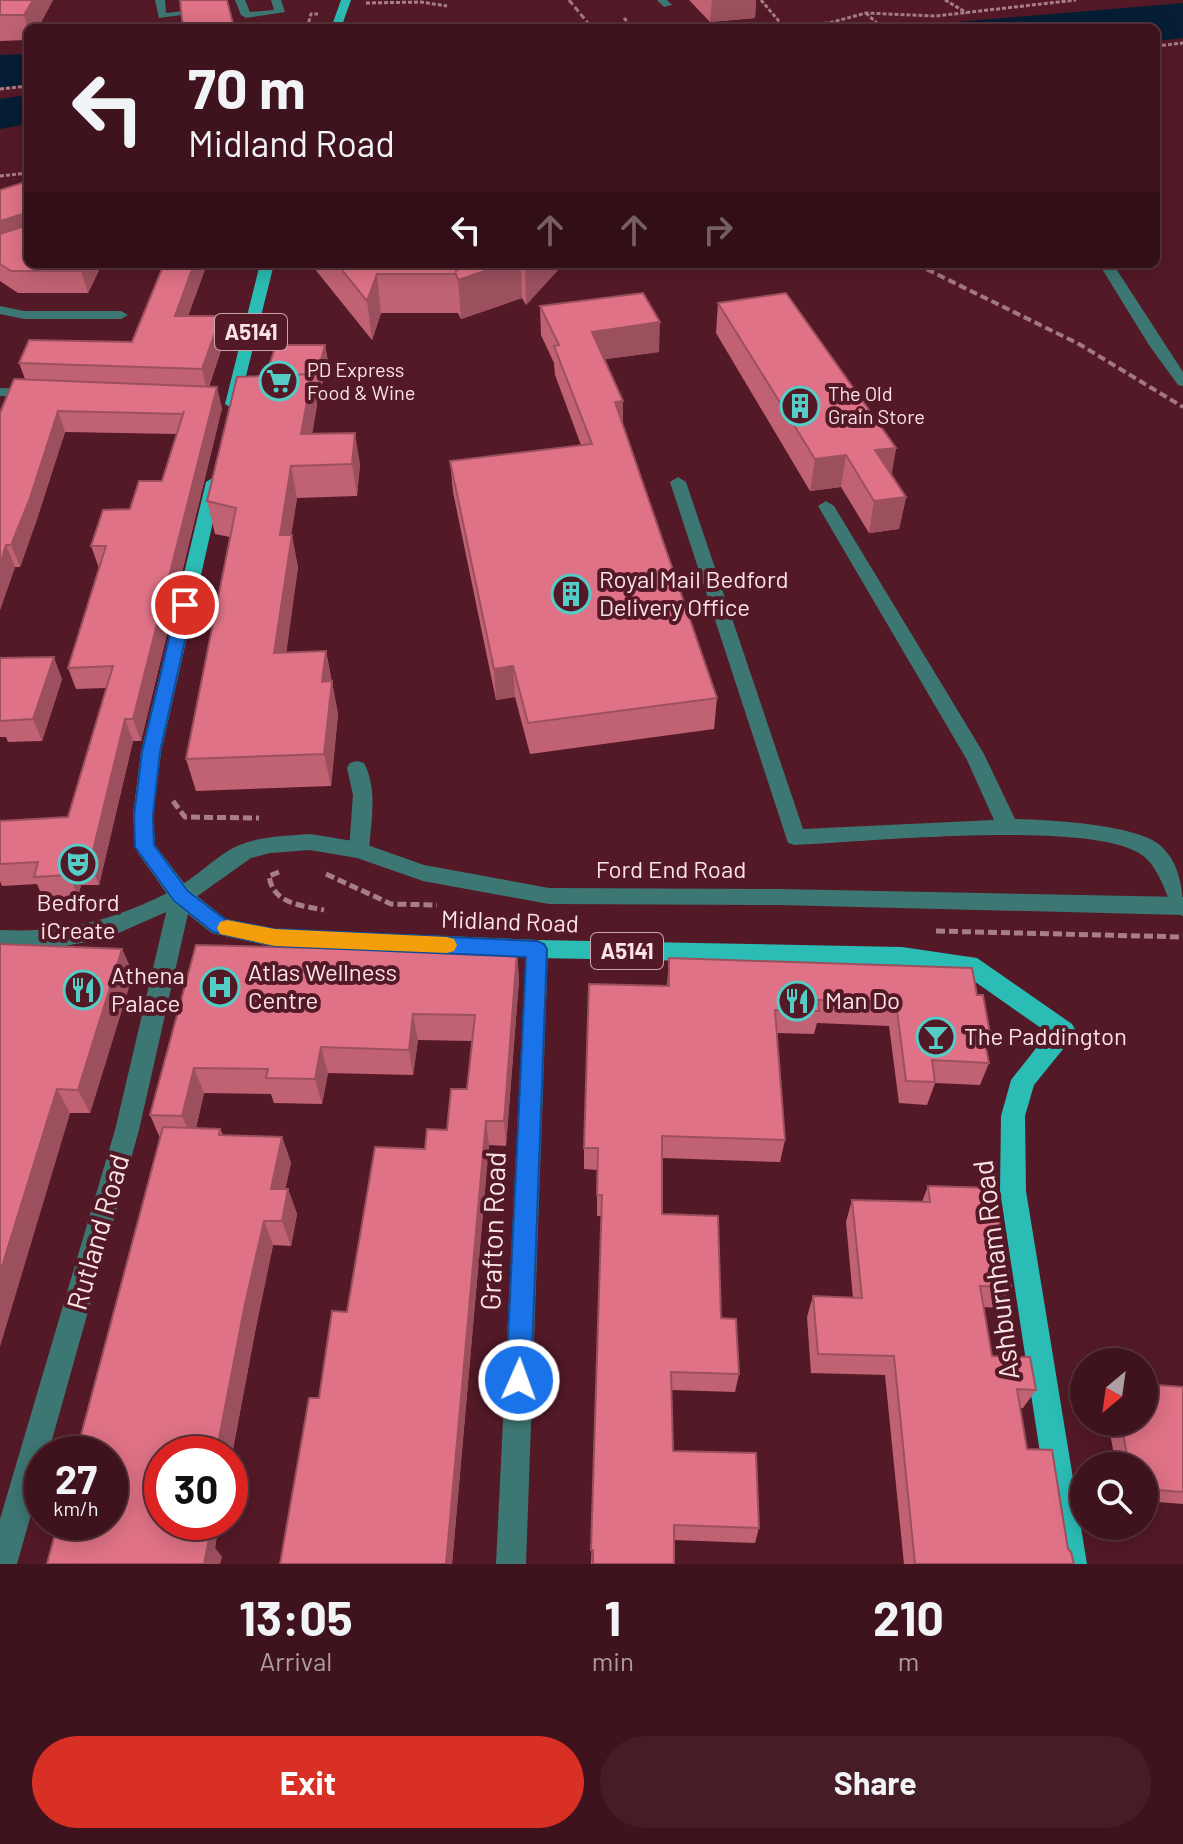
<!DOCTYPE html>
<html lang="en">
<head>
<meta charset="utf-8">
<style>
  body { margin:0; font-family:Barlow,sans-serif; background:#461c26; color:#f1f3f6; height:100vh; display:flex; flex-direction:column; font-size:30px; white-space:nowrap }
  * { box-sizing:border-box; margin:0 }
  p { font-size:26px; color:#ad9ea4 }
  .icon { flex:none; width:44px; height:44px; fill:none; stroke:currentColor; stroke-width:2; stroke-linecap:round; stroke-linejoin:round }
  .map { position:relative; height:1564px; overflow:hidden }
  .side { display:flex; flex-direction:column; background:#3f131d; flex:1 }
  .side>* { flex:none }
  .banner { position:absolute; left:24px; top:24px; width:1136px; height:244px; border-radius:12px; box-shadow:0 4px 20px #0003,0 0 0 2px #58323b; background:#3f131d; color:#f1f3f6; overflow:hidden }
  .needle { width:52px; rotate:209deg }
  .tools { position:absolute; left:1070px; top:1348px; display:grid; gap:16px }
  .tools a { display:grid; place-items:center; width:88px; height:88px; border-radius:50%; background:#3f131d; box-shadow:0 4px 20px #0003,0 0 0 2px #58323b; font-size:40px }
  .speed { position:absolute; left:24px; top:1436px; display:flex; gap:16px; font-size:40px; font-weight:700; text-align:center }
  .speed>* { display:grid; place-content:center; width:104px; height:104px; border-radius:50%; background:#3f131d; box-shadow:0 4px 20px #0003,0 0 0 2px #58323b; line-height:1 }
  .speed small { font-size:20px; font-weight:400 }
  .speed .limit { border:12px solid #d22; background:#fff; color:#111 }
  .pin { position:absolute; display:grid; place-items:center; width:68px; height:68px; color:#fff; margin:-34px; border:4px solid #fff; border-radius:50%; box-shadow:0 2px 8px #0007 }
  .me { position:absolute; width:88px; margin:-44px; rotate:2deg; stroke-linejoin:round; filter:drop-shadow(0 0 6px #0008) }
  .turn { display:flex; align-items:center; gap:28px; height:168px; padding:0 32px; font-size:36px }
  .turn .icon { width:104px; height:104px; stroke-width:2.5 }
  .turn b { display:block; font-size:56px; line-height:68px }
  .lanes { display:flex; align-items:center; height:76px; padding:0 32px; background:#0003; justify-content:center; gap:40px; direction:ltr }
  .lanes .off { opacity:.35 }
  .eta { display:flex; justify-content:space-evenly; align-items:center; height:136px; text-align:center }
  .eta b { font-size:48px; font-weight:700; line-height:56px }
  .action { display:flex; gap:16px; margin-top:auto; padding:16px 32px }
  .action a { flex:1; height:92px; border-radius:48px; background:#d93025; color:#fff; font-size:32px; font-weight:700; line-height:92px; text-align:center }
  .action a+a { background:#461c26; color:#f1f3f6 }
  .map>svg:first-child { display:block }
  .water { fill:#051e35 }
  .lines { fill:none; stroke-linecap:round; stroke-linejoin:round }
  .path-far1 { stroke:#a77e86; stroke-width:3; stroke-dasharray:4 2; stroke-linecap:butt }
  .path { stroke:#a77e86; stroke-width:5; stroke-dasharray:9 4; stroke-linecap:butt }
  .service { fill:#3d7773; fill-rule:evenodd }
  .minor { fill:#3d7773; fill-rule:evenodd }
  .tertiary { fill:#3d7773; fill-rule:evenodd }
  .primary { fill:#2bbcb5; fill-rule:evenodd }
  .rail-far1 { stroke:#a37981; stroke-width:3; stroke-dasharray:6 3; stroke-linecap:butt }
  .rail { stroke:#a37981; stroke-width:4; stroke-dasharray:8 4; stroke-linecap:butt }
  .wall { fill:#c06273 }
  .shaded-wall { fill:#9c505e }
  .building { fill:#df7286; stroke:#9c505e; stroke-width:2 }
  .route { fill:#1a73e8; stroke:#114b97; stroke-width:2 }
  .slow { fill:#f59e0b }
  .labels { text-anchor:middle; stroke-width:8; stroke-linejoin:round; paint-order:stroke }
  .far-poi-label { font-size:20px; fill:#fae3e5; stroke:#541927; text-anchor:start }
  .shield { fill:#541927; stroke:#c8a6ac; stroke-width:2 }
  .shield-label { font-size:22px; font-weight:bold; fill:#fae3e5 }
  .poi-label { font-size:24px; fill:#fae3e5; stroke:#541927; text-anchor:start }
  .street-label { font-size:24px; fill:#fae3e5; stroke:#541927 }
  .near-street-label { font-size:28px; fill:#fae3e5; stroke:#541927 }
</style>
</head>
<body>
<div class="map">
<svg width="1183" height="1564" viewBox="0 0 1183 1564">
  <rect width="100%" height="100%" fill="#541927"/>
  <!-- water -->
  <g class="water">
    <polygon points="1183,3 1183,38 1156,41 1156,28 885,28"/>
    <polygon points="28,54 28,85 0,88 0,55"/>
    <polygon points="28,95 28,124 0,129 0,99"/>
  </g>
  <g class="lines">
    <!-- path-far1 -->
    <g class="path-far1">
      <polyline points="761,0 783,26"/>
      <polyline points="945,0 967,13"/>
      <polyline points="366,3 421,2 447,6"/>
      <polyline points="866,13 882,28"/>
      <polyline points="624,18 633,28"/>
      <polyline points="307,28 311,14 318,14"/>
      <polyline points="752,28 829,23 866,13 936,16 1076,0"/>
      <polyline points="1156,46 1183,43"/>
      <polyline points="0,89 28,86"/>
      <polyline points="0,176 28,173"/>
    </g>
    <!-- path -->
    <g class="path">
      <polyline points="173,801 185,817 259,818"/>
      <path d="M 279,872 L 269,876 C 273,904 300,905 324,910"/>
      <polyline points="326,874 391,904 437,905"/>
      <polyline points="936,931 1183,937"/>
    </g>
    <!-- service -->
    <g class="service">
      <polygon points="155,0 165,0 166,13 184,11 189,14 159,18"/>
      <polygon points="235,0 245,0 250,12 274,10 271,0 281,0 285,12 246,18 241,15"/>
      <polygon points="657,0 667,0 672,5 664,7"/>
      <polygon points="1099,264 1113,264 1183,372 1183,386 1178,385 1149,345"/>
      <path d="M 678,477 L 686,482 L 803,829 L 994,820 L 967,760 L 818,506 L 826,501 L 834,506 L 984,754 L 1015,819 C 1048,820 1137,824 1161,846 C 1181,865 1183,891 1183,916 L 1175,913 C 1166,895 1159,867 1142,855 C 1092,819 864,842 795,845 L 788,843 L 670,482 Z"/>
      <path d="M 357,761 L 364,763 C 378,790 371,821 369,850 L 366,856 L 352,856 L 349,850 L 353,795 L 347,768 L 350,763 Z"/>
    </g>
    <!-- minor -->
    <g class="minor">
      <polygon points="0,306 24,311 121,311 128,315 121,319 24,319 0,314"/>
      <polygon points="0,388 37,389 44,393 37,397 0,396"/>
      <polygon points="289,394 349,394 356,398 349,402 284,401 284,395"/>
      <polygon points="181,888 189,890 192,896 139,1130 48,1454 42,1454 42,1476 17,1564 0,1564 0,1519 115,1130 170,896 173,890"/>
      <polygon points="537,940 545,943 548,949 526,1564 496,1564 526,949 529,943"/>
    </g>
    <!-- tertiary -->
    <path class="tertiary" d="M 310,834 L 359,842 L 424,865 L 549,888 L 779,889 L 1183,897 L 1183,915 L 779,905 L 549,904 L 423,881 L 357,858 L 310,850 L 270,853 L 251,858 L 189,902 L 107,938 L 44,950 L 0,948 L 0,930 C 66,933 112,921 171,891 C 195,879 214,857 237,846 C 260,836 286,836 310,834 Z"/>
    <!-- primary -->
    <g class="primary">
      <polygon points="341,0 351,0 341,28 331,28"/>
      <polygon points="260,264 274,264 239,404 232,408 225,404"/>
      <polygon points="214,477 222,482 161,752 153,816 155,845 189,890 226,919 275,929 537,940 902,947 977,958 1072,1024 1076,1031 1072,1038 1034,1085 1025,1116 1026,1191 1087,1564 1057,1564 1000,1191 1001,1116 1011,1080 1048,1033 964,974 902,965 537,958 275,947 212,933 173,902 138,853 133,816 141,752 206,482"/>
    </g>
    <!-- rail-far1 -->
    <polyline class="rail-far1" points="569,0 592,28"/>
    <!-- rail -->
    <polyline class="rail" points="916,264 1079,344 1183,407"/>
  </g>
  <!-- wall -->
  <g class="wall">
    <polygon points="0,0 53,0 38,28 28,28 28,40 0,41"/>
    <polygon points="689,0 756,0 755,18 710,22"/>
    <polygon points="0,190 102,264 88,293 18,293 0,281"/>
    <polygon points="164,264 207,264 188,316 225,338 209,387 222,408 141,741 133,741 99,885 81,885 78,896 43,898 37,884 2,886 0,881 0,821 68,817 107,688 76,689 68,668 99,568 91,546 162,481 177,434 65,432 37,519 20,567 15,567 0,610 0,413 25,379 19,363 132,342"/>
    <polygon points="313,264 457,264 457,270 466,264 558,264 558,270 526,305 522,298 461,319 458,313 381,313 372,340 314,268"/>
    <polygon points="718,303 896,448 891,475 906,497 899,529 869,533 841,487 810,491 716,333"/>
    <polygon points="540,306 659,352 605,359 623,401 623,426 717,698 714,729 530,754 515,697 496,700 453,492 450,461 581,445 555,375 554,363 541,335"/>
    <polygon points="325,345 328,362 320,391 314,391 317,405 312,434 360,464 357,496 297,498 291,535 298,567 286,652 326,651 338,714 331,786 196,791 186,759 230,537 215,534 207,501 266,376"/>
    <polygon points="0,658 62,679 42,741 8,742 6,737 0,737"/>
    <polygon points="0,944 122,949 133,974 90,1113 70,1113 0,1346"/>
    <polygon points="196,945 517,953 519,980 506,1146 489,1145 452,1564 280,1564 319,1398 347,1312 425,1149 447,1130 467,1089 472,1041 418,1040 413,1075 328,1073 322,1104 274,1103 271,1094 204,1093 196,1128 220,1129 223,1135 282,1137 291,1163 285,1189 288,1189 297,1214 291,1246 273,1245 256,1327 230,1465 230,1454 215,1548 222,1557 47,1564 160,1138 150,1115"/>
    <polygon points="669,958 977,995 991,1039 986,1051 989,1063 980,1085 935,1083 927,1105 899,1103 889,1026 817,1023 814,1034 777,1033 785,1140 780,1162 662,1158 662,1214 721,1318 739,1374 735,1392 671,1390 673,1451 759,1528 755,1543 674,1540 674,1564 591,1564 602,1216 597,1216 597,1170 584,1169 584,1148 667,986"/>
    <polygon points="928,1186 1011,1287 1000,1308 983,1307 992,1356 1036,1390 1023,1408 1020,1408 1027,1449 1074,1564 904,1564 885,1375 811,1373 807,1317 813,1296 853,1298 846,1222 852,1200 922,1202"/>
    <polygon points="1183,1387 1183,1504 1144,1501 1144,1466 1116,1466 1108,1422 1144,1422"/>
  </g>
  <!-- shaded-wall -->
  <g class="shaded-wall">
    <polygon points="33,0 53,0 38,28 28,29 24,15"/>
    <polygon points="712,0 756,0 755,18 710,22"/>
    <polygon points="23,214 28,229 0,244 0,221"/>
    <polygon points="85,264 102,264 88,293 81,271"/>
    <polygon points="194,264 207,264 180,338 175,316"/>
    <polygon points="505,264 521,264 522,298 461,319 458,280"/>
    <polygon points="527,264 558,264 558,270 526,305 525,266"/>
    <polygon points="377,274 381,313 372,340 367,301"/>
    <polygon points="221,316 225,338 207,391 202,369"/>
    <polygon points="660,322 659,352 592,361 592,332"/>
    <polygon points="325,345 328,362 320,391 317,375"/>
    <polygon points="312,374 317,405 307,466 301,434"/>
    <polygon points="217,387 222,408 141,741 133,719"/>
    <polygon points="623,401 623,432 615,402"/>
    <polygon points="58,411 65,432 37,519 20,567 11,545"/>
    <polygon points="355,433 360,464 357,496 352,464"/>
    <polygon points="896,448 891,479 875,450"/>
    <polygon points="846,455 841,487 810,491 815,459"/>
    <polygon points="291,466 297,498 286,567 280,535"/>
    <polygon points="906,497 899,529 869,533 874,501"/>
    <polygon points="292,535 298,567 282,685 274,653"/>
    <polygon points="6,545 15,567 0,610 0,564"/>
    <polygon points="326,651 338,714 331,786 324,754 322,682"/>
    <polygon points="54,657 62,679 42,741 33,719"/>
    <polygon points="513,666 515,697 496,700 494,669"/>
    <polygon points="125,719 133,741 99,885 90,863"/>
    <polygon points="72,864 81,885 78,896 69,875"/>
    <polygon points="122,949 133,974 90,1113 78,1090"/>
    <polygon points="517,953 519,980 506,1146 504,1121"/>
    <polygon points="413,1014 418,1040 413,1075 409,1050"/>
    <polygon points="321,1047 328,1073 322,1104 315,1079"/>
    <polygon points="194,1068 204,1093 193,1140 182,1116"/>
    <polygon points="57,1089 70,1113 0,1346 0,1273"/>
    <polygon points="486,1121 489,1145 452,1564 446,1564"/>
    <polygon points="282,1137 291,1163 280,1214 271,1189"/>
    <polygon points="288,1189 297,1214 291,1246 282,1221"/>
    <polygon points="264,1221 273,1245 256,1327 230,1465 230,1454 216,1454 245,1304"/>
    <polygon points="203,1522 219,1522 215,1548 222,1557 220,1564 204,1564 200,1539"/>
  </g>
  <!-- building -->
  <g class="building">
    <polygon points="0,0 33,0 24,15 0,15"/>
    <polygon points="180,0 227,0 234,28 183,28"/>
    <polygon points="28,181 28,264 85,264 81,271 11,271 0,264 0,234 22,227 23,214 0,221 0,190"/>
    <polygon points="164,264 194,264 175,316 221,316 202,369 19,363 29,340 132,342"/>
    <polygon points="337,264 457,264 456,271 466,264 505,264 458,280 456,274 377,274 367,301"/>
    <polygon points="643,293 660,322 592,332 623,401 615,402 717,698 528,723 513,666 494,669 450,461 592,444 554,346 559,345 540,306"/>
    <polygon points="786,293 896,448 875,450 906,497 874,501 846,455 815,459 718,303"/>
    <polygon points="276,345 325,345 317,375 266,375"/>
    <polygon points="312,374 301,434 355,433 352,464 291,466 280,535 292,535 274,653 326,651 322,682 332,681 324,754 186,759 236,508 207,501 237,377"/>
    <polygon points="14,379 217,387 133,719 125,719 90,863 72,864 69,875 34,877 38,862 0,864 0,821 68,817 113,666 68,668 106,546 91,546 103,510 130,509 139,481 162,481 184,411 183,414 58,411 30,498 11,545 6,545 0,564 0,413"/>
    <polygon points="54,657 33,719 0,721 0,658"/>
    <polygon points="0,944 122,949 78,1090 57,1089 0,1273"/>
    <polygon points="196,945 517,953 504,1121 486,1121 446,1564 280,1564 309,1398 319,1398 332,1311 347,1312 375,1147 425,1149 427,1129 447,1130 451,1089 467,1089 475,1015 413,1014 409,1050 321,1047 315,1079 266,1078 268,1069 194,1068 182,1116 150,1115"/>
    <polygon points="669,958 972,968 977,995 983,995 991,1039 984,1038 989,1063 932,1060 935,1082 906,1081 896,1002 818,1000 819,1011 775,1010 785,1140 662,1136 662,1214 718,1216 721,1318 736,1319 739,1374 671,1372 673,1451 756,1453 759,1528 674,1525 674,1564 593,1564 593,1550 591,1550 602,1195 597,1195 598,1148 584,1148 589,984 669,986"/>
    <polygon points="163,1127 220,1129 219,1135 282,1137 271,1189 288,1189 282,1221 264,1221 245,1304 216,1454 162,1454 162,1522 203,1522 200,1539 209,1539 204,1564 47,1564 58,1522 110,1522 110,1454 76,1454"/>
    <polygon points="928,1186 993,1188 1011,1287 980,1286 992,1356 1030,1357 1036,1390 1017,1389 1027,1449 1052,1450 1068,1549 1071,1552 1074,1564 915,1564 894,1356 818,1354 813,1296 862,1298 852,1200 930,1202"/>
    <polygon points="1144,1384 1183,1387 1183,1492 1144,1489 1144,1466 1129,1466 1121,1422 1144,1422"/>
  </g>
  <!-- route -->
  <polygon class="route" points="185,599 193,605 160,752 153,816 154,845 188,891 226,920 275,929 537,941 544,944 547,949 531,1380 528,1389 519,1392 510,1389 506,1380 526,957 275,946 213,932 174,901 135,847 134,816 142,752 177,605"/>
  <!-- slow -->
  <polygon class="slow" points="227,920 275,929 447,937 454,939 457,945 454,951 447,953 275,946 220,934 217,928 220,922"/>
  <!-- icons -->
  <defs>
    <g id="supermarket-ring" transform="scale(2)"><circle r="9.5" fill="#541927" stroke="#54cdc6" stroke-width="1.5"/><path d="M-6-5.5h2.5l.6 2H6L4.5 2H-2.5L-4.4-4H-6ZM-1.5 3.2a1.3 1.3 0 1 0 .1 0ZM3 3.2a1.3 1.3 0 1 0 .1 0Z" fill="#54cdc6"/></g>
    <g id="building-ring" transform="scale(2)"><circle r="9.5" fill="#541927" stroke="#54cdc6" stroke-width="1.5"/><path d="M-4-6H4V6H1V3H-1V6H-4ZM-2.5-4.3h1.7v1.8h-1.7ZM.8-4.3h1.7v1.8H.8ZM-2.5-1h1.7V.8h-1.7ZM.8-1h1.7V.8H.8Z" fill="#54cdc6"/></g>
    <g id="theatre-ring" transform="scale(2)"><circle r="9.5" fill="#541927" stroke="#54cdc6" stroke-width="1.5"/><path d="M-5-5.5Q0-4 5-5.5V0Q5 5 0 6Q-5 5-5 0ZM-3.3-2.5H-1v1.5H-3.3ZM1-2.5H3.3v1.5H1ZM-2.8 1Q0 5.5 2.8 1Z" fill="#54cdc6"/></g>
    <g id="hospital-ring" transform="scale(2)"><circle r="9.5" fill="#541927" stroke="#54cdc6" stroke-width="1.5"/><path d="M-5-5h3v3.5h4V-5h3V5h-3V1.5h-4V5h-3Z" fill="#54cdc6"/></g>
    <g id="restaurant-ring" transform="scale(2)"><circle r="9.5" fill="#541927" stroke="#54cdc6" stroke-width="1.5"/><path d="M-5-6h1v4h1v-4h1v4h1v-4h1v5L-1.5 .5V6h-2V.5L-5-1ZM5-6V6H3V1.5H1.5Q1.5-4 5-6Z" fill="#54cdc6"/></g>
    <g id="bar-ring" transform="scale(2)"><circle r="9.5" fill="#541927" stroke="#54cdc6" stroke-width="1.5"/><path d="M-6-5H6L.8 .8V4.5H3.5V6h-7V4.5H-.8V.8Z" fill="#54cdc6"/></g>
  </defs>
  <g fill-rule="evenodd">
    <use href="#supermarket-ring" x="279" y="381"/>
    <use href="#building-ring" x="800" y="406"/>
    <use href="#building-ring" x="571" y="594"/>
    <use href="#theatre-ring" x="78" y="864"/>
    <use href="#hospital-ring" x="220" y="987"/>
    <use href="#restaurant-ring" x="83" y="990"/>
    <use href="#restaurant-ring" x="797" y="1001"/>
    <use href="#bar-ring" x="936" y="1037"/>
  </g>
  <g class="labels">
    <!-- far-poi labels -->
    <g class="far-poi-label">
      <text x="307" y="377">PD Express<tspan x="307" dy="23">Food &amp; Wine</tspan></text>
      <text x="828" y="401">The Old<tspan x="828" dy="23">Grain Store</tspan></text>
    </g>
    <!-- shield labels -->
    <g class="shield">
      <rect x="215" y="314" width="72" height="36" rx="6"/>
      <rect x="591" y="933" width="72" height="36" rx="6"/>
    </g>
    <g class="shield-label">
      <text x="251" y="340">A5141</text>
      <text x="627" y="959">A5141</text>
    </g>
    <!-- poi labels -->
    <g class="poi-label">
      <text x="599" y="588">Royal Mail Bedford<tspan x="599" dy="28">Delivery Office</tspan></text>
      <text x="78" y="911" text-anchor="middle">Bedford<tspan x="78" dy="28">iCreate</tspan></text>
      <text x="248" y="981">Atlas Wellness<tspan x="248" dy="28">Centre</tspan></text>
      <text x="111" y="984">Athena<tspan x="111" dy="28">Palace</tspan></text>
      <text x="825" y="1009">Man Do</text>
      <text x="964" y="1045">The Paddington</text>
    </g>
    <!-- street labels -->
    <g class="street-label">
      <text x="671" y="878">Ford End Road</text>
      <text transform="translate(510 922) rotate(2)" y="8">Midland Road</text>
    </g>
    <!-- near-street labels -->
    <g class="near-street-label">
      <text transform="translate(493 1231) rotate(-88)" y="10">Grafton Road</text>
      <text transform="translate(98 1232) rotate(-74)" y="10">Rutland Road</text>
      <text transform="translate(996 1270) rotate(-97)" y="10">Ashburnham Road</text>
    </g>
  </g>
</svg>
<div class="tools">
<a><svg class="needle" viewBox="-14 -14 28 28"><path d="M0-13l5 13h-10z" fill="#e53935"/><path d="M0 13l5-13h-10z" fill="#ad9ea4"/></svg></a>
<a><svg class="icon" aria-label="search" viewBox="0 0 24 24"><circle cx="10" cy="10" r="6"/><path d="M15 15l6 6"/></svg></a>
</div>
<div class="speed"><div>27<small>km/h</small></div><div class="limit">30</div></div>
<div class="pin" style="left:185px;top:605px;background:#d93025"><svg class="icon" aria-label="arrive" viewBox="0 0 24 24"><path d="M6 21V4h12l-3 4 3 4H6"/></svg></div>
<svg class="me" style="left:519px;top:1380px" viewBox="-20 -20 40 40"><circle r="17" fill="#1a73e8" stroke="#fff" stroke-width="3"/><path d="M0-11L8 9 0 5-8 9z" fill="#fff"/></svg>
<div class="banner">
<div class="turn"><svg class="icon" aria-label="left" viewBox="0 0 24 24"><path d="M17 20v-9H6M10 6l-5 5 5 5"/></svg><div><b>70 m</b>Midland Road</div></div>
<div class="lanes"><svg class="icon" aria-label="left" viewBox="0 0 24 24"><path d="M17 20v-9H6M10 6l-5 5 5 5"/></svg><svg class="icon off" aria-label="ahead" viewBox="0 0 24 24"><path d="M12 20V5M6 11l6-6 6 6"/></svg><svg class="icon off" aria-label="ahead" viewBox="0 0 24 24"><path d="M12 20V5M6 11l6-6 6 6"/></svg><svg class="icon off" aria-label="right" viewBox="0 0 24 24"><path d="M7 20v-9h11M14 6l5 5-5 5"/></svg></div>
</div>
</div>
<section class="side">
<div class="eta">
<div><b>13:05</b><p>Arrival</p></div>
<div><b>1</b><p>min</p></div>
<div><b>210</b><p>m</p></div>
</div>
<div class="action"><a>Exit</a><a>Share</a></div>
</section>
</body>
</html>
